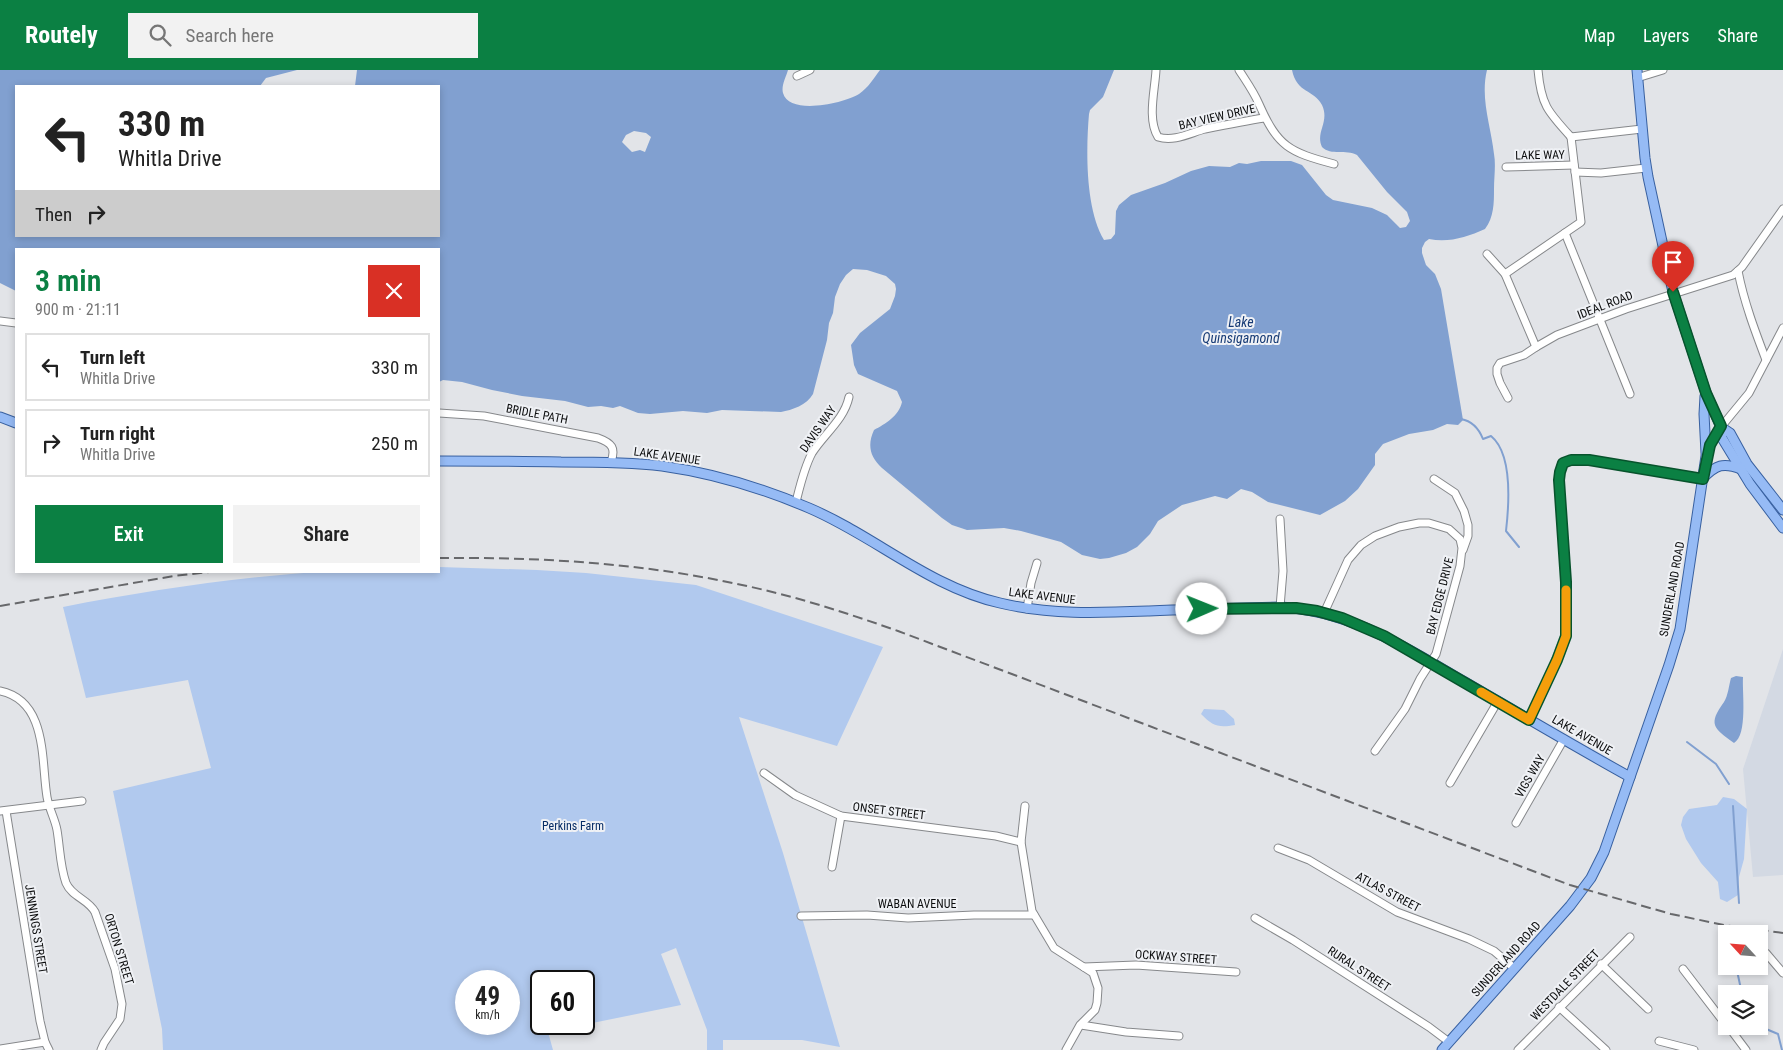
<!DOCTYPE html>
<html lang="en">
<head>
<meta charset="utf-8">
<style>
  body { margin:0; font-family:"Roboto Condensed",sans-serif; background:#f2f2f2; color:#222; height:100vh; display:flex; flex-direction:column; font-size:19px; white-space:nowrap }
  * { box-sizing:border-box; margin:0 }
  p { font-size:16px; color:#767676 }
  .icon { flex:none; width:28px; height:28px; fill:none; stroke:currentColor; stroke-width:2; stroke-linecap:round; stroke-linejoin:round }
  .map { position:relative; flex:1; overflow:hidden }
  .sheet { position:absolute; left:15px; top:178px; width:425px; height:325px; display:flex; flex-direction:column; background:#fff; border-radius:0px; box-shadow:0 2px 8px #0003 }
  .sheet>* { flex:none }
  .banner { position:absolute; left:15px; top:15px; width:425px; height:152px; border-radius:0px; box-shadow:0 2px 8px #0003; background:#fff; color:#222; overflow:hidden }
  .needle { width:32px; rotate:296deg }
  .buttons { position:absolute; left:1718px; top:855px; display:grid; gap:10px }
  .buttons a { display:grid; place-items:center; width:50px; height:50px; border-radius:0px; background:#fff; box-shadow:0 2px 8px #0003; font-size:25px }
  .speed { position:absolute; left:455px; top:900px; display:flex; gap:10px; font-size:25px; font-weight:700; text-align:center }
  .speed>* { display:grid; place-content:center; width:65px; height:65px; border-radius:50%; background:#fff; box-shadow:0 2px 8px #0003; line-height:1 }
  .speed small { font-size:12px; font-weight:400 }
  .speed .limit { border:2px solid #111; border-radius:8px; background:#fff; color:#111 }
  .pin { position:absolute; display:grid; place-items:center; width:42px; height:42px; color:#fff; margin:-51px -21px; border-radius:50% 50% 50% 0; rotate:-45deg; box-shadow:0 0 5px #0007 }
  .pin .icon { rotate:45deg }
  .me { position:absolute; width:55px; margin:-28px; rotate:89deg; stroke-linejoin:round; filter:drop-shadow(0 0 4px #0008) }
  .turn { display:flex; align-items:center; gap:18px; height:105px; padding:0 20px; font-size:22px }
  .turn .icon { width:65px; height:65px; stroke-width:2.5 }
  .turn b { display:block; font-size:35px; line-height:42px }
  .then { display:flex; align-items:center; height:48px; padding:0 20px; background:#0003; gap:10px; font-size:19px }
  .round { display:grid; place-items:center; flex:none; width:52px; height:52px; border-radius:0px; background:#f2f2f2 }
  .headline { display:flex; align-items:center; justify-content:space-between; height:85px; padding:0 20px }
  h1 { font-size:30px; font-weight:600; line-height:38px; color:#0b8043 }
  .cta { display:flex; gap:10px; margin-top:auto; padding:10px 20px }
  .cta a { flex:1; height:58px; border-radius:0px; background:#0b8043; color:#fff; font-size:20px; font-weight:600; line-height:58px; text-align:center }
  .cta a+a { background:#f2f2f2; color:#222 }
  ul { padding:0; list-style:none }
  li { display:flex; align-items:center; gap:15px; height:68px; margin:0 10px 8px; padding:0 10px; border:2px solid #e0e0e0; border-radius:0px }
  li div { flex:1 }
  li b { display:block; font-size:19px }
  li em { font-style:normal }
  header { display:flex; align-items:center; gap:30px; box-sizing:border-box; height:70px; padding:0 25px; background:#0b8043; color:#fff }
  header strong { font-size:24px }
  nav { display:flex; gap:28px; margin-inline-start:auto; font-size:18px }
  .search { width:350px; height:45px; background:#f2f2f2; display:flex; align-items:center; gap:12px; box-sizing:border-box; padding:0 18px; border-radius:0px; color:#767676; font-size:19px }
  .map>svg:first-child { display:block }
  .built { fill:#d3d9e3 }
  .green { fill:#b1c9ee; fill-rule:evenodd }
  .water { fill:#81a0d0; fill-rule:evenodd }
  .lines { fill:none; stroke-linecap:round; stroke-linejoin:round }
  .stream { stroke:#81a0d0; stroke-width:2 }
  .minor-casing { stroke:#86888b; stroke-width:9 }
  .major-casing { stroke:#3860a0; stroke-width:11 }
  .minor { stroke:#fff; stroke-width:7 }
  .major { stroke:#96bbf5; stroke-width:9 }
  .rail { stroke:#67686b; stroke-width:2; stroke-dasharray:10 5; stroke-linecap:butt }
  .route-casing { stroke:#07532c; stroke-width:12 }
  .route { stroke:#0b8043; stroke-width:9 }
  .slow { stroke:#f59e0b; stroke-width:9 }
  .labels { text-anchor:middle; stroke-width:4; stroke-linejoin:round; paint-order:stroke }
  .street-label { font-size:12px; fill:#0c0d0e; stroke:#eff1f5 }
  .park-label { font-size:12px; fill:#072d66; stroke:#eff1f5 }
  .water-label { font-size:14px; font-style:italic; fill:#153a75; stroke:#eff1f5 }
</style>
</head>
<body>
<header>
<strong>Routely</strong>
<div class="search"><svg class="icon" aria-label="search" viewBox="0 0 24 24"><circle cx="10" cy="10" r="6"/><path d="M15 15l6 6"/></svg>Search here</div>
<nav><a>Map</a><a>Layers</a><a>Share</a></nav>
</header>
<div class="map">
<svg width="1783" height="980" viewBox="0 0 1783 980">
  <rect width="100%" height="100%" fill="#e2e4e8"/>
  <!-- built -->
  <polygon class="built" points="1783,579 1783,805 1753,807 1743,699"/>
  <!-- green -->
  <g class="green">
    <path d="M 439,497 L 537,500 L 586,503 L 696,515 L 883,577 L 837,676 L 739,647 L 783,783 L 840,977 L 802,970 L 723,970 L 723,980 L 707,980 L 707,960 L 676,878 L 661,884 L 681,935 L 548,962 L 553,980 L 163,980 L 162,959 L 113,721 L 211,698 L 188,610 L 86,628 L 63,537 C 150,520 239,507 328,501 C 365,499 402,501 439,501 ZM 466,911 L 509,911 L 509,954 L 466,954 ZM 541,911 L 584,911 L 584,954 L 541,954 Z"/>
    <path d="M 1204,639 L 1224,640 L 1234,649 L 1235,655 C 1218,658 1213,656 1201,644 Z"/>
    <polygon points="1723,727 1734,729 1747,739 1744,789 1739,807 1738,825 1727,832 1720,829 1718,812 1701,793 1686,769 1681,755 1683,747 1689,739 1717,735"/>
  </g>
  <!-- water -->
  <g class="water">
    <path d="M 0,0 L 297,0 L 266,8 L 260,16 L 16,16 L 16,166 L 439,166 L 439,16 L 355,16 L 357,0 L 788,0 C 786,7 781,16 783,23 C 789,46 845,33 859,24 C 868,18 874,8 880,0 L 1114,0 L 1103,27 L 1090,40 L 1089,44 C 1086,79 1085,138 1104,170 L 1111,169 L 1115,164 L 1116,141 L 1119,135 L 1131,125 L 1165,113 L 1191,101 L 1209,96 L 1230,97 L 1239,93 L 1247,94 L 1261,91 L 1291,91 L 1302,95 L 1326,125 L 1333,130 L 1372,138 L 1387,145 L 1400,158 L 1406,157 L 1410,151 L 1407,142 L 1387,122 L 1357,85 C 1346,79 1331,86 1322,77 C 1315,62 1330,52 1322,35 C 1314,19 1297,24 1292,0 L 1487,0 C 1480,29 1491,56 1494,84 C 1496,95 1494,107 1494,119 C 1494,133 1494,147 1485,159 C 1467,167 1449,173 1429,169 L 1425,172 L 1422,178 L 1422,183 L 1426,195 L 1435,204 L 1441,219 L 1463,350 L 1458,355 L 1447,354 L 1433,360 L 1409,364 L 1383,374 L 1375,384 L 1375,395 L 1358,419 L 1345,431 L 1320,445 L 1268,432 L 1252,422 L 1241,419 L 1227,429 L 1215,426 L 1182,435 L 1158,451 L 1150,464 L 1137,477 L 1126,483 L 1109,488 L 1100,489 L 1082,485 L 1061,472 L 1021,461 L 1004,458 L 967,460 L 952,455 L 942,448 L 882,398 C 870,387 867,375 874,360 C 885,354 899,346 902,332 L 897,321 L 858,304 L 854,295 L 851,275 L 860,263 L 890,239 L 895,226 L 896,219 L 895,214 L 886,206 L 867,200 L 853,199 L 846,205 L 840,214 L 835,227 L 833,243 L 829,253 L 827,270 L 813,324 C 807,335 792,340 781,342 L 722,340 L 707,343 L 683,341 L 650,344 L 638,343 L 620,336 L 613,338 L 601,336 L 588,337 L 565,331 L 522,326 L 492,320 L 462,312 L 443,310 L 439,312 L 439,179 L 16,179 L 16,221 L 0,213 ZM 634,61 L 646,63 L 651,67 L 645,82 L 640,80 L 632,82 L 622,72 L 626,65 Z"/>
    <path d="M 1736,606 L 1743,607 C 1742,622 1748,665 1734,673 C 1713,658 1708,654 1724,632 C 1728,626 1729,615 1731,608 Z"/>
  </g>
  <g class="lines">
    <!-- stream -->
    <g class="stream">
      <path d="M 1461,349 C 1472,351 1479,359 1483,369 L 1491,366 C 1513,384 1509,435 1506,461 L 1519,477"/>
      <polyline points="1687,672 1716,694 1729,714"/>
      <polyline points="1733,736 1739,833"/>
      <polyline points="1736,896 1742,924"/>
      <polyline points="1759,956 1778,964 1782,980"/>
    </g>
    <!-- minor casing -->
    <g class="minor-casing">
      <g id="minor">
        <path d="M 1156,0 C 1155,20 1147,49 1158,67 C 1174,72 1190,63 1205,59 C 1225,55 1245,51 1264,48"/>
        <path d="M 1239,0 C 1246,11 1254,22 1259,34 C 1278,77 1289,82 1334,94"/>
        <path d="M 1538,0 C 1541,35 1548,42 1571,67"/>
        <polyline points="797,6 810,0"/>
        <polyline points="1637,8 1663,0"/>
        <polyline points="1571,67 1642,59"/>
        <polyline points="1506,97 1574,95"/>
        <polyline points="1575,102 1601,103 1646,98"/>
        <polyline points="1565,163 1630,324"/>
        <polyline points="1487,184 1505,204 1536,277"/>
        <path d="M 1738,201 C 1744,232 1755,261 1766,290"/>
        <polyline points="1505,204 1581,152 1571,67"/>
        <polyline points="0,251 16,253"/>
        <polyline points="1508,328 1500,313 1497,304 1497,298 1500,293 1524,285 1536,277 1557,265 1626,239 1733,205 1742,197 1783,139"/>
        <path d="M 439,343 L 484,346 L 598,368 C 612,373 616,378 611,392"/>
        <polyline points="1721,357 1749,323 1783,258"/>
        <polyline points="1434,409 1455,423 1464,441 1468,455 1468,466 1463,480"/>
        <path d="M 796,432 C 800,416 804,398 812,383 C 824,364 844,350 849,327"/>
        <polyline points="1280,537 1283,501 1280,449"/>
        <polyline points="1027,539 1031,513 1037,493"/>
        <polyline points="1324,543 1348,490 1361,475 1375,466 1399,457 1419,453 1429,453 1449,459 1460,469 1462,478 1460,496 1436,584 1420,609 1405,639 1375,681"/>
        <path d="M 0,621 C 48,631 41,691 47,727 C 49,739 55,749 57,760 C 60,778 60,796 66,813 C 72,827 88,829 95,842 L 115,899 L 122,934 L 120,949 L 104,973 L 101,980"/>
        <polyline points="1529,649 1557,590 1566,565 1567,554 1565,497 1559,410 1560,402 1563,393 1571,390 1589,390 1703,409"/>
        <polyline points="764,703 795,725 841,746 996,766 1021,772"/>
        <polyline points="1450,713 1498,631"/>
        <polyline points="1025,736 1021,772 1032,841 1054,878 1093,903 1098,918 1097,933 1095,940 1080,955 1066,980"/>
        <polyline points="0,741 82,731"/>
        <polyline points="6,741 40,951 45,972 49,980"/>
        <polyline points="1516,753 1564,669"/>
        <polyline points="1278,778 1309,790 1397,842 1469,869 1494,881 1514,898"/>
        <polyline points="832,797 841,746"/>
        <polyline points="801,846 867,845 908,848 974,845 1034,845"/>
        <polyline points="1255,848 1293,870 1429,957 1449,972"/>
        <polyline points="1766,883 1783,903"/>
        <polyline points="1601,894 1648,939"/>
        <polyline points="1084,897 1136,895 1236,902"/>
        <polyline points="1683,899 1726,955"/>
        <polyline points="1559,937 1606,980"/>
        <polyline points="1081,955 1126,962 1179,966"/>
        <polyline points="1728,956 1746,980"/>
        <polyline points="1659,971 1694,980"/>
        <polyline points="0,979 45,972"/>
        <polyline points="1518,980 1630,867"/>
      </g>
    </g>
    <!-- major casing -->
    <g class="major-casing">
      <g id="major">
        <polyline points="1637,0 1645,88 1648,107 1673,222 1706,323 1721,357 1722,368 1750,414 1783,458"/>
        <polyline points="1705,326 1704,344 1706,383"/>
        <polyline points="0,347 16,353"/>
        <polyline points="1721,357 1730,363 1747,394 1783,440"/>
        <path d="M 439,391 C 480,391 521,391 561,392 C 595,392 629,392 662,396 C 712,403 762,418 809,438 C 875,466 929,517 1000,533 C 1050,545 1098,543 1149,541 C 1192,539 1236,538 1280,537 C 1350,540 1406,578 1465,612 C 1520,644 1574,676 1630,707"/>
        <path d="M 1703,408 C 1716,395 1723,392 1741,399"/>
        <polyline points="1442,980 1570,836 1591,808 1604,782 1669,595 1680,559 1706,386 1712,371 1721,357"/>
      </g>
    </g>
    <!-- minor -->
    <use href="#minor" class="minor"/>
    <!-- major -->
    <use href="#major" class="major"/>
    <!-- rail -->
    <g class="rail">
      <path d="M 439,488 C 539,487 643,493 742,515 C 795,526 847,543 898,561 L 1570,815 L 1671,844 L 1724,855 L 1783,863"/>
      <polyline points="0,536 174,506 218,501"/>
    </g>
  </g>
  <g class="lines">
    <!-- route casing -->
    <g class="route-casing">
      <polyline id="route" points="1202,539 1296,538 1317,541 1342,548 1384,566 1529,650 1557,590 1566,566 1566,512 1559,410 1560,402 1563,393 1571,390 1589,390 1703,409 1710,375 1721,356 1706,323 1673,222"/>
    </g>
    <!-- route -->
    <use href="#route" class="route"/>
    <!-- slow -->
    <polyline class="slow" points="1481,622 1529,650 1557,590 1566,566 1566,520"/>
  </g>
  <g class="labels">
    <!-- street labels -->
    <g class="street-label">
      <text transform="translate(1217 47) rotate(-13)" y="4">BAY VIEW DRIVE</text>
      <text transform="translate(1540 85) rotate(-1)" y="4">LAKE WAY</text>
      <text transform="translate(1605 235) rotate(-21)" y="4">IDEAL ROAD</text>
      <text transform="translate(537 344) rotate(11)" y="4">BRIDLE PATH</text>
      <text transform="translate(818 359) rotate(-55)" y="4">DAVIS WAY</text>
      <text transform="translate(667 386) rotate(8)" y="4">LAKE AVENUE</text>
      <text transform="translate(1672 519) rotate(-80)" y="4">SUNDERLAND ROAD</text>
      <text transform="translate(1042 526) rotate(7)" y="4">LAKE AVENUE</text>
      <text transform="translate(1440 526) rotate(-76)" y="4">BAY EDGE DRIVE</text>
      <text transform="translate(1582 665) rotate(30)" y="4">LAKE AVENUE</text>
      <text transform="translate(1530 706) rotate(-60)" y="4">VIGS WAY</text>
      <text transform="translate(889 741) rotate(7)" y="4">ONSET STREET</text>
      <text transform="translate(1388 822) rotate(28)" y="4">ATLAS STREET</text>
      <text x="917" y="838">WABAN AVENUE</text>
      <text transform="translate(36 859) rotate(81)" y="4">JENNINGS STREET</text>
      <text transform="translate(119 879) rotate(73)" y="4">ORTON STREET</text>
      <text transform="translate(1176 887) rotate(4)" y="4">OCKWAY STREET</text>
      <text transform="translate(1506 889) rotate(-48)" y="4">SUNDERLAND ROAD</text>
      <text transform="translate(1359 899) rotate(33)" y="4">RURAL STREET</text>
      <text transform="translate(1565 915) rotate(-46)" y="4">WESTDALE STREET</text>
    </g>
    <!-- park labels -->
    <g class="park-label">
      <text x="573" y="760">Perkins Farm</text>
    </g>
    <!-- water labels -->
    <g class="water-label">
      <text x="1241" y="257">Lake<tspan x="1241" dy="16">Quinsigamond</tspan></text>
    </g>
  </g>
</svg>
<div class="buttons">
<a><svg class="needle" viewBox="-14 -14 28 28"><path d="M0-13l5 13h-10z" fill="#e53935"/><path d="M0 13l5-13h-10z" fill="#767676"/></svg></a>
<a><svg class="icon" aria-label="layers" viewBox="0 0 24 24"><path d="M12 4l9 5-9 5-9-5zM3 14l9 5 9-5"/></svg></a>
</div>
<div class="speed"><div>49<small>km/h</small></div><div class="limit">60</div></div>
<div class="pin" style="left:1673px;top:222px;background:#d93025"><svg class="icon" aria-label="arrive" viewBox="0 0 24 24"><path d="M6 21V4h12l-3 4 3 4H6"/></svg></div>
<svg class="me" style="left:1202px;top:539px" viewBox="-20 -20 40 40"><circle r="19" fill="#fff"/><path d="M0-13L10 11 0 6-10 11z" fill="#0b8043"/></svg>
<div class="banner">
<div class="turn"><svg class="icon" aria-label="left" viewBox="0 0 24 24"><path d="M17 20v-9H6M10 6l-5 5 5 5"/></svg><div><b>330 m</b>Whitla Drive</div></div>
<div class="then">Then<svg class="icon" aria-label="right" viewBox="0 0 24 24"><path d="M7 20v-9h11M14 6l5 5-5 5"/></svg></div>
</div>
<section class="sheet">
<div class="headline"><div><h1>3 min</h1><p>900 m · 21:11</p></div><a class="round" style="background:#d93025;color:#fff"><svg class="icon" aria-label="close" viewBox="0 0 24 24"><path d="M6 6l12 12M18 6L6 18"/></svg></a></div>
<ul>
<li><svg class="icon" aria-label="left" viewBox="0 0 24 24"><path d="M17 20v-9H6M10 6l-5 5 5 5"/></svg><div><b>Turn left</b><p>Whitla Drive</p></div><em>330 m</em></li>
<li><svg class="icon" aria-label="right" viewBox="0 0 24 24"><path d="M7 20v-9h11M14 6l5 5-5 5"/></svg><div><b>Turn right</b><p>Whitla Drive</p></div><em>250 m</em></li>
</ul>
<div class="cta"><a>Exit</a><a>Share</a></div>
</section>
</div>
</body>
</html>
